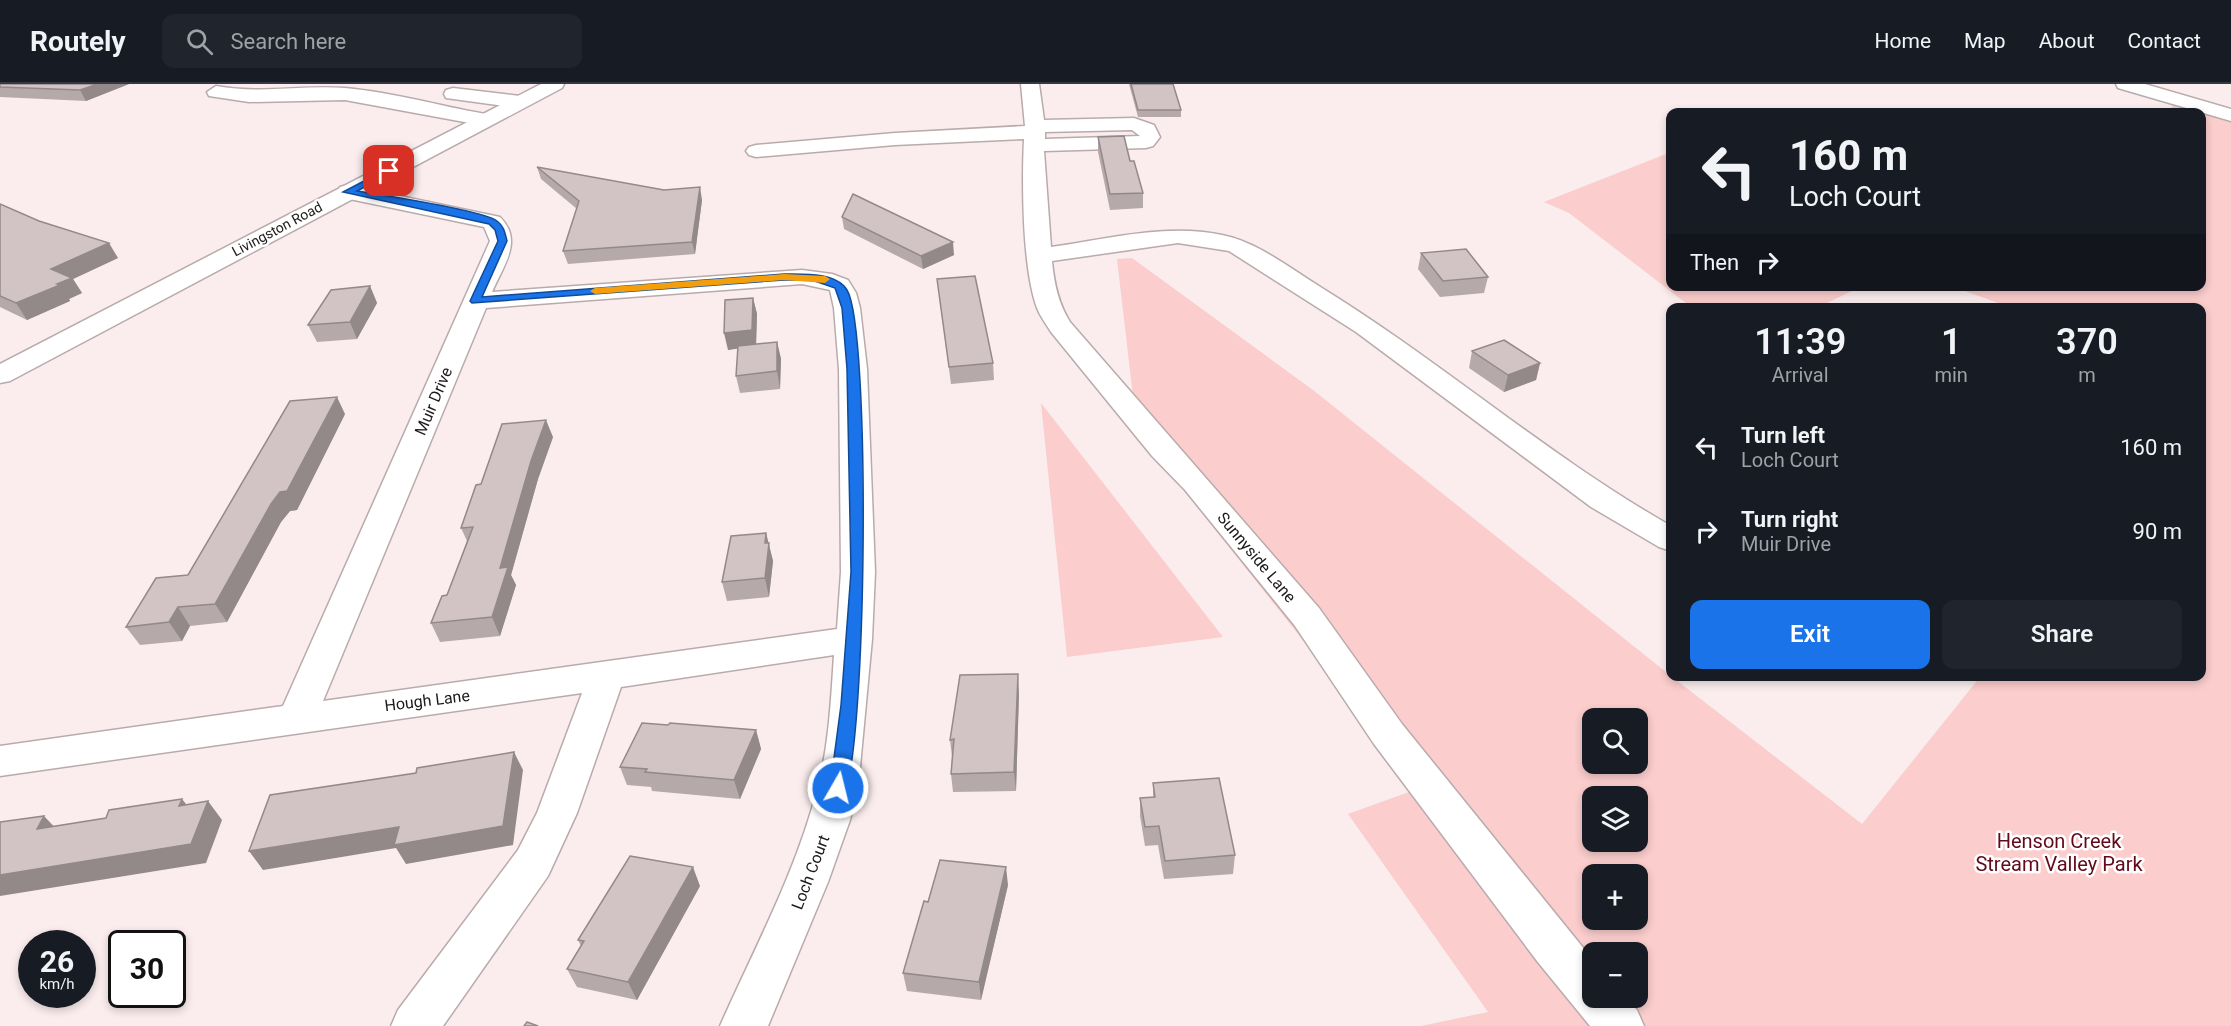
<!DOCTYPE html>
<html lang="en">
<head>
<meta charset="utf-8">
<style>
  body { margin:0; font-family:Roboto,sans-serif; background:#20242c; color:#f1f3f6; height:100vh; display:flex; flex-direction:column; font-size:22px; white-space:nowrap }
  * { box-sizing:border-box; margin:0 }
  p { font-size:20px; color:#9ea1a6 }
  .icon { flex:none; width:33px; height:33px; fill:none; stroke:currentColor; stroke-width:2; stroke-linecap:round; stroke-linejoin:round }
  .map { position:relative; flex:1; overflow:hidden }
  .side { position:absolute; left:1666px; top:219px; width:540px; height:378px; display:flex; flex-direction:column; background:#171b24; border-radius:12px; box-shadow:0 3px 9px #0003 }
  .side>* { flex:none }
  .guide { position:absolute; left:1666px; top:24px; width:540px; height:183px; border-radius:12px; box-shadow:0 3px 9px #0003; background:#171b24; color:#f1f3f6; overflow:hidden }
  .fabs { position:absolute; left:1582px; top:624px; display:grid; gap:12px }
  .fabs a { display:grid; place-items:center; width:66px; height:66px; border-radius:12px; background:#171b24; box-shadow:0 3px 9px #0003; font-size:30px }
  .speed { position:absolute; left:18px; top:846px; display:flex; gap:12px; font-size:30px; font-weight:700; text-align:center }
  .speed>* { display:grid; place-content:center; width:78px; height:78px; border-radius:50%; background:#171b24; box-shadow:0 3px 9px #0003; line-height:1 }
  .speed small { font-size:15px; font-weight:400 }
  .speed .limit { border:3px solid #111; border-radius:9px; background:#fff; color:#111 }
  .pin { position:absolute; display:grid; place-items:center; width:51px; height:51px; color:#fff; margin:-26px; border-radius:12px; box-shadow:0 3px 9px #0006 }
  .me { position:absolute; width:66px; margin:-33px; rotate:8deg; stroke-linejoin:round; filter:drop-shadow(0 0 4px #0008) }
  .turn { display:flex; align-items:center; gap:21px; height:126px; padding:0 24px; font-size:27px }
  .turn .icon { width:78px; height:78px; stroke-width:2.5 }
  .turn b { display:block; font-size:42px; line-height:51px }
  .then { display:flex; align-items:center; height:57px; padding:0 24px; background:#0003; gap:12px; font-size:22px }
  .eta { display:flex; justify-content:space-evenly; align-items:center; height:102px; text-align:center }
  .eta b { font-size:36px; font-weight:600; line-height:42px }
  .cta { display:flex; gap:12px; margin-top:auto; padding:12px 24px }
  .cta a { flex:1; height:69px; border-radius:12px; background:#1a73e8; color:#fff; font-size:24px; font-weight:600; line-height:69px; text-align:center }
  .cta a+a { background:#20242c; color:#f1f3f6 }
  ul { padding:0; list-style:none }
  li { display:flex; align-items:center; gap:18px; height:84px; padding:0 24px }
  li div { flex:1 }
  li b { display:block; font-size:22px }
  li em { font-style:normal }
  header { display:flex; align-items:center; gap:36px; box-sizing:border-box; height:84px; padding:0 30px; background:#171b24; border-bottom:2px solid #363941 }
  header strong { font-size:28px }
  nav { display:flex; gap:33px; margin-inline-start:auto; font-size:21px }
  .search { width:420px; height:54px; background:#20242c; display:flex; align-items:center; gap:15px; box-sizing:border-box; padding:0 21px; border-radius:12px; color:#9ea1a6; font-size:22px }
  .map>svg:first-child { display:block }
  .green { fill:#fbcdcd; fill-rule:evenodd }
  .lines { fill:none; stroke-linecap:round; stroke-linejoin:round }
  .minor-casing { stroke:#b9abab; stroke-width:3 }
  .major-casing { stroke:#b9abab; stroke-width:3 }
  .minor { fill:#fff; fill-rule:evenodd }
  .major { fill:#fff; fill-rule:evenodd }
  .wall { fill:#b5a9a9 }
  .shaded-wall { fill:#938989 }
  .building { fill:#d2c4c4; stroke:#938989; stroke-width:1.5 }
  .route { fill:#1a73e8; stroke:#114b97; stroke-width:1.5 }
  .slow { fill:#f59e0b }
  .labels { text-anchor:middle; stroke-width:5; stroke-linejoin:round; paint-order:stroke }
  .far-street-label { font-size:14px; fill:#1f1a1a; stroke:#fff }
  .street-label { font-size:16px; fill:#1f1a1a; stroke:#fff }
  .near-park-label { font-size:20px; fill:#620a1a; stroke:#fff }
</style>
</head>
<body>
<header>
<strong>Routely</strong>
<div class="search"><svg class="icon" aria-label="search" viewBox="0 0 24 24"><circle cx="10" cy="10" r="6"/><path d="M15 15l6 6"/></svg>Search here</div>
<nav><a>Home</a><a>Map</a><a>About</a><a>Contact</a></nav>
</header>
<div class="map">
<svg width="2231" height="942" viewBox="0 0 2231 942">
  <rect width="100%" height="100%" fill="#fbeded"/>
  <!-- green -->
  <g class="green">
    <path d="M 2185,16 L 2231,29 L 2231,942 L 1421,942 L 1488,928 L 1348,730 L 1420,704 L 1137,347 L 1117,175 L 1132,174 L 1313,306 L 1671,592 L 1862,740 L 1980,593 L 2202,592 L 2202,224 L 2009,223 L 1954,203 L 2202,202 L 2202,28 L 2162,28 ZM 1593,634 L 1638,634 L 1638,680 L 1593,680 ZM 1593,712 L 1638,712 L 1638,758 L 1593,758 ZM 1593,790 L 1638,790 L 1638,836 L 1593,836 ZM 1593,868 L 1638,868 L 1638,914 L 1593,914 Z"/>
    <polygon points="1671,68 1671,202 1860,203 1819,223 1691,223 1569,129 1544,118"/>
    <polygon points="1041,319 1223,553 1067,573"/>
  </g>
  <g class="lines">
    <!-- minor casing -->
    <g class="minor-casing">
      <g id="minor">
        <path d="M 1021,0 L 1039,0 L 1044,36 L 1134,34 L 1154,41 L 1160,53 L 1153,62 L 1146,64 L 1044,67 L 1051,163 C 1107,155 1167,139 1222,151 C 1258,158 1291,185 1322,204 C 1442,278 1548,372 1671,442 L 1671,467 L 1659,463 L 1591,423 L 1356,248 L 1229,167 L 1178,159 L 1052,177 C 1054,199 1058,219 1070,238 L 1319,524 L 1402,640 L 1593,876 L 1593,914 L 1625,914 L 1637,926 L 1644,942 L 1590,942 L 1537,877 L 1374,660 L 1295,542 L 1185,406 L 1152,372 L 1051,248 C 1046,240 1040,232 1037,224 C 1022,183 1022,97 1024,55 L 895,61 L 756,73 L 749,71 L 746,67 L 749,63 L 756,61 L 895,49 L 1025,42 ZM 1132,46 L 1140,52 L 1045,55 L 1045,48 Z"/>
        <polygon points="2116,0 2145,0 2231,25 2231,37 2118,4"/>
        <path d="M 216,2 C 259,10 302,1 345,4 C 393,8 439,22 486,30 L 493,32 L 496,36 L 493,40 L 486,42 L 345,16 L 249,18 L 209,12 L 207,8 Z"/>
        <polygon points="453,4 520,12 530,18 520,24 446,14 444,10 446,6"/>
        <path d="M 348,101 L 500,133 C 524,157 503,182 492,208 L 802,186 L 832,190 L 848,196 L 856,209 L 860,224 L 867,285 L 875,488 L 872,555 L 858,704 L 850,736 L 828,798 L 768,942 L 720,942 C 754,865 796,788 817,706 C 829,663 831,615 834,571 L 621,603 L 577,729 L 548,792 L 443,942 L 391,942 L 398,926 L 518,766 L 537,729 L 582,609 L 0,692 L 0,662 L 283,622 L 490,157 L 484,143 L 340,113 L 337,108 L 340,103 ZM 802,200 L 830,206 L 834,224 L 839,285 L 841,488 L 837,545 L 323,617 L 486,224 Z"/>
      </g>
    </g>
    <!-- major casing -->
    <g class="major-casing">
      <polygon id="major" points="541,0 564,0 562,4 10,297 0,299 0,280"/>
    </g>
    <!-- minor -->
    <use href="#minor" class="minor"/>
    <!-- major -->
    <use href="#major" class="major"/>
  </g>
  <!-- wall -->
  <g class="wall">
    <polygon points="0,0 129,0 86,17 0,13"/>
    <polygon points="1129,0 1173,0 1181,26 1181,33 1138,33"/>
    <polygon points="1098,53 1130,77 1143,109 1143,124 1110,126 1098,68"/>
    <polygon points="537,83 702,116 695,170 568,180 563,167 577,125 541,95"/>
    <polygon points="0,120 118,174 73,195 82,209 69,215 70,217 27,236 0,223"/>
    <polygon points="842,133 954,171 923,185 844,145"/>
    <polygon points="1421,169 1488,193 1484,209 1440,213 1418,185"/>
    <polygon points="370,202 377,219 357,255 317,258 308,241"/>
    <polygon points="939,211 993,279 994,296 951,300"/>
    <polygon points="753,214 757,230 756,260 777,258 781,275 780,305 740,309 736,292 738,264 728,266"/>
    <polygon points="1472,267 1540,279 1536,296 1504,308 1469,284"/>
    <polygon points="345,330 297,426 290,427 281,438 227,538 190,542 182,557 140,561 126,543 188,491"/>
    <polygon points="553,353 538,395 511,491 516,501 500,552 440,558 431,539 447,511 467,457 461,444 481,400"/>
    <polygon points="766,449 773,477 769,513 727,517 722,498"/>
    <polygon points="1019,609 1016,707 953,708 951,690 952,673 950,656"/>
    <polygon points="668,641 756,646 761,665 740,715 652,707 651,703 627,701 620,683"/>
    <polygon points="1153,699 1235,771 1233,790 1164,795 1158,761 1145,762 1140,732 1140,714 1153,713"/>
    <polygon points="1008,801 981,916 907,907 903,889"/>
    <polygon points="700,802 637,916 577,903 567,885 581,862 578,856"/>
  </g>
  <!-- shaded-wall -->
  <g class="shaded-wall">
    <polygon points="98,0 129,0 86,17 80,6"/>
    <polygon points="700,103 702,116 695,170 692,158"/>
    <polygon points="953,158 954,171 923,185 921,172"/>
    <polygon points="109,159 118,174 73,195 82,209 69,215 70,217 27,236 16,219 51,185"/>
    <polygon points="370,202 377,219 357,255 350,238"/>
    <polygon points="753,214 757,230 756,262 728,266 724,249"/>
    <polygon points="777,258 781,275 780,305 777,287"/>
    <polygon points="1540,279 1536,296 1504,308 1508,291"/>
    <polygon points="337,313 345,330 297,426 290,427 281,438 227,538 215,520 271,420"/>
    <polygon points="546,336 553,353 538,395 511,491 516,501 500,552 492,533 500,484 531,377"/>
    <polygon points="766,449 773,477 769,513 765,494 765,459"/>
    <polygon points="178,523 190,542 182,557 169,538"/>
    <polygon points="1018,590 1019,609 1016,707 1014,688"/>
    <polygon points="756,646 761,665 740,715 734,696"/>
    <polygon points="514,668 523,686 513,761 406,780 396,764 263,786 249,767"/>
    <polygon points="182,715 197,734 179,722"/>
    <polygon points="208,717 222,736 206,779 0,812 0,791"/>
    <polygon points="44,732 61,750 37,745"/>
    <polygon points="693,783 700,802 637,916 628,898"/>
    <polygon points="1006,783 1008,801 981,916 979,898"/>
  </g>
  <!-- building -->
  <g class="building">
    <polygon points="0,0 98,0 80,6 0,3"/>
    <polygon points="1131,0 1173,0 1181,26 1138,26"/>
    <polygon points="1124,52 1130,77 1134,77 1143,109 1110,110 1098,53"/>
    <polygon points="537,83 664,106 700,103 692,158 563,167 579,117"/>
    <polygon points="853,110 953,158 921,172 842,133"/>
    <polygon points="0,120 39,137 109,159 51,185 72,194 57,200 60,201 16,219 0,212"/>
    <polygon points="1466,165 1488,193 1443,197 1421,169"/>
    <polygon points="975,192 993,279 949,283 937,195"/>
    <polygon points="370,202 350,238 308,241 331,206"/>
    <polygon points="753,214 752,246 724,249 725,216"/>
    <polygon points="1504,256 1540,279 1508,291 1472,267"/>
    <polygon points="777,258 777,287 736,292 738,262"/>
    <polygon points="337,313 287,407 280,408 271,420 215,520 178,523 169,538 126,543 156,494 188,491 290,317"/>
    <polygon points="546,336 531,377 500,484 508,483 492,533 431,539 442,512 447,511 473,443 461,444 476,401 481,400 502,340"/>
    <polygon points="766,449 765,459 769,459 765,494 722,498 731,452"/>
    <polygon points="1018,590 1014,688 951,690 954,655 950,656 960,591"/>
    <polygon points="642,639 668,641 670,639 756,646 734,696 645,688 647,685 620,683"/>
    <polygon points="514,668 503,742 394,761 399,743 249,767 270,711 416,689 417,684"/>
    <polygon points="1219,694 1235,771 1165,777 1159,742 1145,743 1140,714 1155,713 1153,699"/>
    <polygon points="182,715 179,722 208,717 191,760 0,791 0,738 44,732 37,745 106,734 109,726"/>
    <polygon points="630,772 693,783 628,898 567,885 584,857 578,856"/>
    <polygon points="940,776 1006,783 979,898 903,889 924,817 928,818"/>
    <polygon points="527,938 538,942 524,942"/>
  </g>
  <!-- route -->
  <path class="route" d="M 389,84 L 393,87 L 392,88 L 357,107 C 381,111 483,126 497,137 C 504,142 505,149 507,157 L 482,213 L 784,190 C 803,190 836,188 847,206 C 871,245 867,666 844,709 L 832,709 L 830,704 L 841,621 L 851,488 L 847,285 L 842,224 L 835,204 L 812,196 L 784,196 L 472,219 L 470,217 L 498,157 L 495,146 L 489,140 L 343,108 Z"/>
  <!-- slow -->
  <polygon class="slow" points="784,190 825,192 830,195 825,199 784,196 595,210 590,207 595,204"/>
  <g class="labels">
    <!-- far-street labels -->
    <g class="far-street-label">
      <text transform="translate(277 145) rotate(-28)" y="5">Livingston Road</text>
    </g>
    <!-- street labels -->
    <g class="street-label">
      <text transform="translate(433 317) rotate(-67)" y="6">Muir Drive</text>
      <text transform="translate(1257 473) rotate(50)" y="6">Sunnyside Lane</text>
      <text transform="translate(427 616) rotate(-7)" y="6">Hough Lane</text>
      <text transform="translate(810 788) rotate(-69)" y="6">Loch Court</text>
    </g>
    <!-- near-park labels -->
    <g class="near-park-label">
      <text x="2059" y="764">Henson Creek<tspan x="2059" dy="23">Stream Valley Park</tspan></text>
    </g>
  </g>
</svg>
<div class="fabs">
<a><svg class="icon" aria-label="search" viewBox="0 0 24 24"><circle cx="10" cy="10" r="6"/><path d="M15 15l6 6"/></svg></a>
<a><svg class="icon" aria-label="layers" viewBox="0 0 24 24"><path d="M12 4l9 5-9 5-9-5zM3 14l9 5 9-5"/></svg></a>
<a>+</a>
<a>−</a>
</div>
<div class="speed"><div>26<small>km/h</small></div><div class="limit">30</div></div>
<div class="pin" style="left:389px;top:87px;background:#d93025"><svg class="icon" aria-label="arrive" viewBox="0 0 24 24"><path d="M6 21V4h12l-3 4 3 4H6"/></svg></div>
<svg class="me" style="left:838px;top:704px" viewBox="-20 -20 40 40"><circle r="17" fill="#1a73e8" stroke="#fff" stroke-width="3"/><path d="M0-11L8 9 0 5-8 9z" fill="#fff"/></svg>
<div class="guide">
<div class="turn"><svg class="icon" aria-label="left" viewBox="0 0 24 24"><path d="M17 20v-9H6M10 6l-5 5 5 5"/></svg><div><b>160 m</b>Loch Court</div></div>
<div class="then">Then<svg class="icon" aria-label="right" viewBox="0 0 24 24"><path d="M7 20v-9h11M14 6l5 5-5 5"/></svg></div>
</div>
<section class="side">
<div class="eta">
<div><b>11:39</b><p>Arrival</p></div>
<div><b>1</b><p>min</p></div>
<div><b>370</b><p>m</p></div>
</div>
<ul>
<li><svg class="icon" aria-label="left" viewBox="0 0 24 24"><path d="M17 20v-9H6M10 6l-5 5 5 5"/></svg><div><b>Turn left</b><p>Loch Court</p></div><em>160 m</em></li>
<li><svg class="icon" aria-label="right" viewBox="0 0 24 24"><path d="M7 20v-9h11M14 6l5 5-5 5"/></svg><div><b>Turn right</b><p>Muir Drive</p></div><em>90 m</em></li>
</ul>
<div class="cta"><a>Exit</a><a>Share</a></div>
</section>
</div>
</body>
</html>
